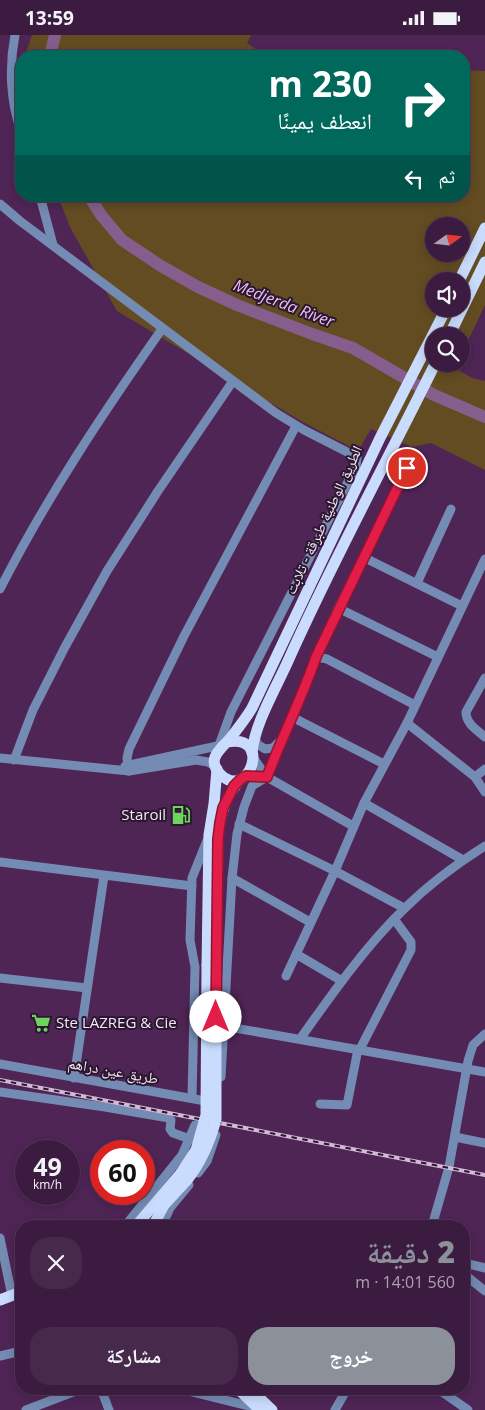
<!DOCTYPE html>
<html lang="ar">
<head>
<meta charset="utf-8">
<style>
  body { margin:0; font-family:"Open Sans","Noto Naskh Arabic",sans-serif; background:#46294b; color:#f1f3f6; direction:rtl; height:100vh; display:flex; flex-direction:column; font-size:19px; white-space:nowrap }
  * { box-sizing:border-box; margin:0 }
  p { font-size:16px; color:#aca1b1 }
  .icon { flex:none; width:28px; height:28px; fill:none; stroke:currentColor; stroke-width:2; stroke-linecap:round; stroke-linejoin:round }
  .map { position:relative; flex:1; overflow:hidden; direction:ltr }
  .details { position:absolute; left:15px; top:1185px; width:455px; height:175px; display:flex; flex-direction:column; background:#3b1c40; border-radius:20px; box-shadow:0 2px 12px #0003,0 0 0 1px #543a59; direction:rtl }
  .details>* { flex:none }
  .banner { position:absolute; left:15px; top:15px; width:455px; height:152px; border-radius:20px; box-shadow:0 2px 12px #0003,0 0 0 1px #543a59; direction:rtl; background:#00695c; color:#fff; overflow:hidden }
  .needle { width:32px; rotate:75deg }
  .controls { position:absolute; left:425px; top:182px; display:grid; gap:10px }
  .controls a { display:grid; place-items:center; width:45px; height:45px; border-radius:50%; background:#3b1c40; box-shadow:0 2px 12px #0003,0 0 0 1px #543a59; font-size:25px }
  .speed { position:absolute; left:15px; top:1105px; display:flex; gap:10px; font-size:25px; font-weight:700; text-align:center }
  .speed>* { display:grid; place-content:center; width:65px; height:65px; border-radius:50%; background:#3b1c40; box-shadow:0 2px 12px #0003,0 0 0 1px #543a59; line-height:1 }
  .speed small { font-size:12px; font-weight:400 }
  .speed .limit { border:8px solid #d22; background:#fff; color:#111 }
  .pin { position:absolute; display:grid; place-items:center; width:42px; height:42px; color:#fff; margin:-21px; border:2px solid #fff; border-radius:50%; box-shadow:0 1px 5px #0007 }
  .me { position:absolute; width:55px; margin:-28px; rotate:0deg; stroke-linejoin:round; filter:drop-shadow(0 0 4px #0008) }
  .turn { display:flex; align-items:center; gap:18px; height:105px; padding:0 15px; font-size:22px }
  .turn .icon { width:65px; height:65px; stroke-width:2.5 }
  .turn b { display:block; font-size:35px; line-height:42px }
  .then { display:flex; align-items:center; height:48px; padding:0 15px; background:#0003; gap:10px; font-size:19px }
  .round { display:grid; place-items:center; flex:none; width:52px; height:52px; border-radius:20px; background:#46294b }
  .head { display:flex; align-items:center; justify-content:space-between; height:85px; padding:0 15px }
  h1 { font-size:30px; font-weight:800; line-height:38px; color:#8c9099 }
  .button { display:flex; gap:10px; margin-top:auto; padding:10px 15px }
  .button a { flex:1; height:58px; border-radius:20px; background:#8c9099; color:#fff; font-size:20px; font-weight:800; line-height:58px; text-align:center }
  .button a+a { background:#46294b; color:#f1f3f6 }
  .status { display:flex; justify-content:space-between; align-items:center; height:35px; padding:0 25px; background:#3b1c40; direction:ltr }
  .status svg { height:14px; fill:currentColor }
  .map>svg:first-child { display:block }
  .green { fill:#634c22; fill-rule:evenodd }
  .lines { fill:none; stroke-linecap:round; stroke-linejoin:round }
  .river { stroke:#865e8d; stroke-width:12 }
  .minor { stroke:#748bb3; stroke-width:9 }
  .major { stroke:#c9dcfd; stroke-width:11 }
  .rail-casing { stroke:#d3b9d7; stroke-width:4 }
  .rail { stroke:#2a182e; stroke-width:2; stroke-dasharray:5.5; stroke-linecap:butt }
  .major-bridge { stroke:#c9dcfd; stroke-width:11 }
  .route-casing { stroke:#92132f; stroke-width:12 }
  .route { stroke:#e11d48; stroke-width:9 }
  .labels { text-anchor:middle; stroke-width:4; stroke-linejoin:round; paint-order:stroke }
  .street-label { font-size:15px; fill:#f9e4fc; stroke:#2a182e }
  .poi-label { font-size:15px; fill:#f9e4fc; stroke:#2a182e; text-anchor:end }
  .water-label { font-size:16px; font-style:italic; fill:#efbff8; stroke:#2a182e }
</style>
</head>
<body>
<div class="status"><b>13:59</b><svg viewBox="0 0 49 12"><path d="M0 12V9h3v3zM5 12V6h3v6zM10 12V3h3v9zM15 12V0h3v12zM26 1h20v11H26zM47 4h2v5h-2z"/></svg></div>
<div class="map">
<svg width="485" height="1375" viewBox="0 0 485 1375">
  <rect width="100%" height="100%" fill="#4f2556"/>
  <!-- green -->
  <g class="green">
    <polygon points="32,0 251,0 247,8 266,21 25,21"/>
    <path d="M 464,35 L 485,36 L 485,270 L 462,318 L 461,301 L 434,301 L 434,329 L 448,329 L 472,343 L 485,346 L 485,435 L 431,408 L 412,412 L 371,394 L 358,416 L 301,386 L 117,276 L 70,192 L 58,161 L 464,161 ZM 434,191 L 461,191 L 461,219 L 434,219 ZM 434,246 L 461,246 L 461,274 L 434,274 Z"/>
  </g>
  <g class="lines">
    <!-- river -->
    <g class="river">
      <polyline points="50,21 55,0"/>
      <polyline points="89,161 101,180 122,205 161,231 198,252 237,270 312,299 353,313 434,360 485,382"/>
    </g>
    <!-- minor -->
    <g class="minor">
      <path d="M 15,0 C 9,31 10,66 21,96"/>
      <polyline points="40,161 53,210"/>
      <polyline points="0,169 20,186 276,378 304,395 357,422 356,431 231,677 217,716"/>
      <polyline points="363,522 462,571"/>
      <polyline points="417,548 451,474"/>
      <path d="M 0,554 C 47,462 103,378 162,294"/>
      <polyline points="338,573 438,622"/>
      <polyline points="316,622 327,624 415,670"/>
      <path d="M 485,643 L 466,677 C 466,689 477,695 485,702"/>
      <polyline points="292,682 384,729"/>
      <polyline points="407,688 475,742 485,757"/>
      <polyline points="255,700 257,709 265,714 273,713 279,707"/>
      <polyline points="0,723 129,736 196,725 208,727 216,732"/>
      <polyline points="254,724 267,742 353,791"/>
      <polyline points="14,725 33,675 65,612 107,536 158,456 233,346"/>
      <polyline points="125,731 222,710"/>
      <polyline points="129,736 127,723 129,714 184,601 296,391"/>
      <polyline points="475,742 485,734"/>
      <polyline points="364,768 463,825"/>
      <polyline points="239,789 335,836 404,873"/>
      <polyline points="0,827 192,851"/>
      <polyline points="232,843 310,887"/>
      <polyline points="296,919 342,946"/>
      <polyline points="286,941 335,836 364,768 407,688 485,524"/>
      <polyline points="0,943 87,953"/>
      <polyline points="223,991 485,1037"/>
      <path d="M 300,1004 C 332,959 364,913 403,875 C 426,852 458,828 485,811"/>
      <polyline points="360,1014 411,915 411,907 394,884"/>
      <polyline points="0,1029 211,1067"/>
      <polyline points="221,1042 232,843 237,799 244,772 252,751 267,742 282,703 307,649 316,622 338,573 413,422"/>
      <polyline points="74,1043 104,841"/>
      <polyline points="0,1057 105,1072 169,1083 171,1085 170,1094 173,1098 190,1104"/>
      <polyline points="192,1063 195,932 190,905 192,843 208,803"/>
      <polyline points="320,1069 347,1070 358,1014"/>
      <polyline points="455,1102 485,1108"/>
      <polyline points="198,1138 207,1126 216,1100"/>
      <polyline points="125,1191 182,1120 195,1090 207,1092"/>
      <polyline points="162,1191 170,1173 189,1150"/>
      <polyline points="432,1191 449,1132 468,1026 473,1010 485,999"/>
      <polyline points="0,1203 12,1261"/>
      <polyline points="464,1228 485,1233"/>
      <polyline points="464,1239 485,1256"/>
      <polyline points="0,1321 21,1316"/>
      <polyline points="101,1354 109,1375"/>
      <polyline points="180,1354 257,1373"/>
      <polyline points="438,1354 468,1375"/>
      <polyline points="26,1375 81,1354"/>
      <polyline points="335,1375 347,1354"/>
    </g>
    <!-- major -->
    <g class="major">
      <polyline points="459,246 485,193"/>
      <polyline points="449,301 485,227"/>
      <path d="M 227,707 C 273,698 249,766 221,740 C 204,723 223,713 232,701 C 239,692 246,683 252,673 L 380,403 L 446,274"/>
      <path d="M 252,718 C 254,690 276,653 288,626 C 333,525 386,428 435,329"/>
      <polyline points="207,930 209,800 214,769 217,734"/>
      <path d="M 216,930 L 218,803 C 220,781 225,760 242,743"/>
      <polyline points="136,1191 181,1138"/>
      <polyline points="153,1191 164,1170 187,1145"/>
      <polyline points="0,1265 21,1257"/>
      <polyline points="238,1354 260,1375"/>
      <polyline points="250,1354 272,1375"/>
    </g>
    <!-- rail casing -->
    <g class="rail-casing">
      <polyline id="rail" points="0,1045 485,1140"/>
    </g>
    <!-- rail -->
    <use href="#rail" class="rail"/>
    <!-- major-bridge -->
    <g class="major-bridge">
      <polyline points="181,1138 196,1115 206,1080 207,930"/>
      <path d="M 187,1145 C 202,1126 210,1107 216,1084 L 216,930"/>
    </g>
  </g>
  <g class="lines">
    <!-- route casing -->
    <g class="route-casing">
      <path id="route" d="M 216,982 L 218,804 L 220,788 L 223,773 L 234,751 L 242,743 L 246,741 L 267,742 C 282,702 302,663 316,622 L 407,433"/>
    </g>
    <!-- route -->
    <use href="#route" class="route"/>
  </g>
  <!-- icons -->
  <defs>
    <g id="fuel-bare" transform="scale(1.5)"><path d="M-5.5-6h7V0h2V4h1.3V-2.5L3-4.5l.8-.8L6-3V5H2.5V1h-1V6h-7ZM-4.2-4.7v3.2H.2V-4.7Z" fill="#6fd360" stroke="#2a182e" stroke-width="2.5" paint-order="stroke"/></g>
    <g id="supermarket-bare" transform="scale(1.5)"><path d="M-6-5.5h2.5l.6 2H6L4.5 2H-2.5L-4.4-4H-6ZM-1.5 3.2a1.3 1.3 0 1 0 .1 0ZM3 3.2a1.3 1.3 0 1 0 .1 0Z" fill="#6fd360" stroke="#2a182e" stroke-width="2.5" paint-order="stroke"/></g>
  </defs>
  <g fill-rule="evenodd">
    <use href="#fuel-bare" x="181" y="780"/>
    <use href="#supermarket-bare" x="41" y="988"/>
  </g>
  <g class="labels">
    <!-- street labels -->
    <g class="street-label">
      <text transform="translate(324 485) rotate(-65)" y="5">الطريق الوطنية طبرقة - تلابت</text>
      <text transform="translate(113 1036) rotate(10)" y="5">طريق عين دراهم</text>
    </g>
    <!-- poi labels -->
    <g class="poi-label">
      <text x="166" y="785">Staroil</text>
      <text x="56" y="993" text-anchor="start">Ste LAZREG &amp; Cie</text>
    </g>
    <!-- water labels -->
    <g class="water-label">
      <text transform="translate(284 268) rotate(21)" y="6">Medjerda River</text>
    </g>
  </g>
</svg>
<div class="controls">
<a><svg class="needle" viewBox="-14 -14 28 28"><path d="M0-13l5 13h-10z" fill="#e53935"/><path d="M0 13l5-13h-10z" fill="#aca1b1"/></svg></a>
<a><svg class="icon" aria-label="sound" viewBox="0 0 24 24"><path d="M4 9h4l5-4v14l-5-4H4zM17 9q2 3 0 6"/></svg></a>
<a><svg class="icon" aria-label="search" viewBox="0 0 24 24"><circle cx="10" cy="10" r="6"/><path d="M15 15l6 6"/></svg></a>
</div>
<div class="speed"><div>49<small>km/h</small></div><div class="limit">60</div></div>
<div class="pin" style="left:407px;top:433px;background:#d93025"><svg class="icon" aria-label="arrive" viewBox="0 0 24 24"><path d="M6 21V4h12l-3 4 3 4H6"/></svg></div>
<svg class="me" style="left:216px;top:982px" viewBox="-20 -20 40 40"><circle r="19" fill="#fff"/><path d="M0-13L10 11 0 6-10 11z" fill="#e11d48"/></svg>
<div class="banner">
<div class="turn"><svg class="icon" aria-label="right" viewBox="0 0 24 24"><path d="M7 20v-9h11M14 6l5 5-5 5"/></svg><div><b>230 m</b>انعطف يمينًا</div></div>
<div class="then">ثم<svg class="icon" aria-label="left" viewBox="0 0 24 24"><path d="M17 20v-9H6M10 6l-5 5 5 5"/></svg></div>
</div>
<section class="details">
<div class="head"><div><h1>2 دقيقة</h1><p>560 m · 14:01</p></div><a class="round"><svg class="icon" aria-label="close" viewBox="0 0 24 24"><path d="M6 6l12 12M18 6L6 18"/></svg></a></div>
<div class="button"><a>خروج</a><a>مشاركة</a></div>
</section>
</div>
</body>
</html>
